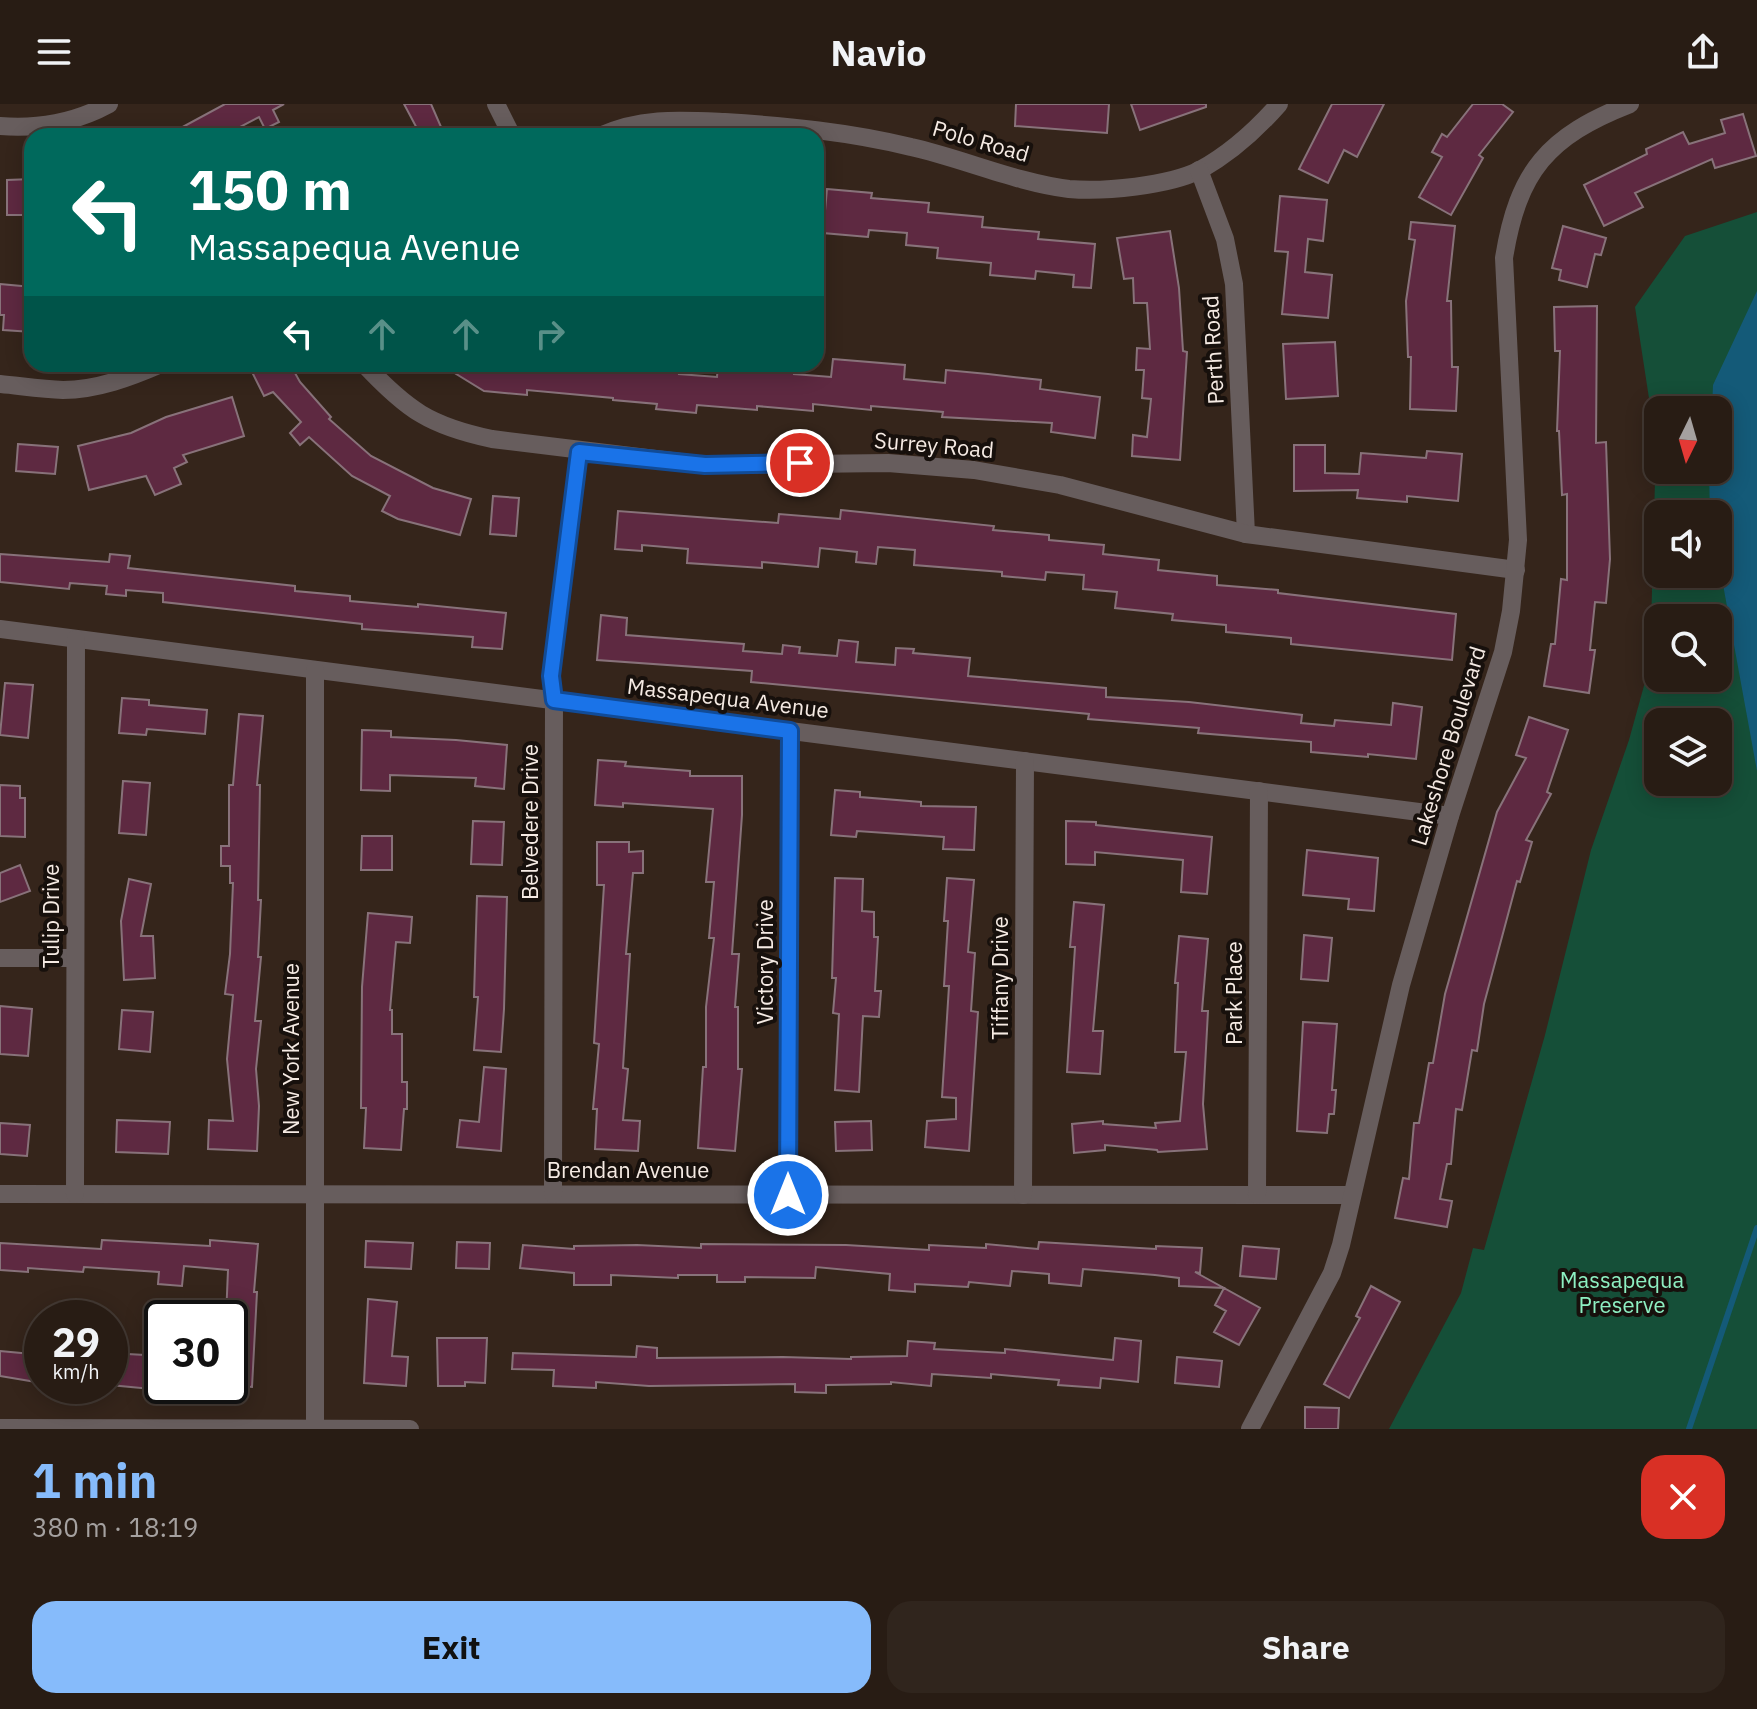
<!DOCTYPE html>
<html lang="en">
<head>
<meta charset="utf-8">
<style>
  body { margin:0; font-family:"IBM Plex Sans",sans-serif; background:#30251d; color:#f1f3f6; height:100vh; display:flex; flex-direction:column; font-size:30px; white-space:nowrap }
  * { box-sizing:border-box; margin:0 }
  p { font-size:26px; color:#a5a1a0 }
  .icon { flex:none; width:44px; height:44px; fill:none; stroke:currentColor; stroke-width:2; stroke-linecap:round; stroke-linejoin:round }
  .map { position:relative; height:1325px; overflow:hidden }
  .details { display:flex; flex-direction:column; background:#281c14; flex:1 }
  .details>* { flex:none }
  .guide { position:absolute; left:24px; top:24px; width:800px; height:244px; border-radius:24px; box-shadow:0 4px 20px #0003,0 0 0 2px #443a34; background:#00695c; color:#fff; overflow:hidden }
  .needle { width:52px; rotate:185deg }
  .tools { position:absolute; left:1644px; top:292px; display:grid; gap:16px }
  .tools a { display:grid; place-items:center; width:88px; height:88px; border-radius:16px; background:#281c14; box-shadow:0 4px 20px #0003,0 0 0 2px #443a34; font-size:40px }
  .speed { position:absolute; left:24px; top:1196px; display:flex; gap:16px; font-size:40px; font-weight:700; text-align:center }
  .speed>* { display:grid; place-content:center; width:104px; height:104px; border-radius:50%; background:#281c14; box-shadow:0 4px 20px #0003,0 0 0 2px #443a34; line-height:1 }
  .speed small { font-size:20px; font-weight:400 }
  .speed .limit { border:4px solid #111; border-radius:12px; background:#fff; color:#111 }
  .pin { position:absolute; display:grid; place-items:center; width:68px; height:68px; color:#fff; margin:-34px; border:4px solid #fff; border-radius:50%; box-shadow:0 2px 8px #0007 }
  .me { position:absolute; width:88px; margin:-44px; rotate:0deg; stroke-linejoin:round; filter:drop-shadow(0 0 6px #0008) }
  .turn { display:flex; align-items:center; gap:28px; height:168px; padding:0 32px; font-size:36px }
  .turn .icon { width:104px; height:104px; stroke-width:2.5 }
  .turn b { display:block; font-size:56px; line-height:68px }
  .lanes { display:flex; align-items:center; height:76px; padding:0 32px; background:#0003; justify-content:center; gap:40px; direction:ltr }
  .lanes .off { opacity:.35 }
  .round { display:grid; place-items:center; flex:none; width:84px; height:84px; border-radius:24px; background:#30251d }
  .summary { display:flex; align-items:center; justify-content:space-between; height:136px; padding:0 32px }
  h1 { font-size:48px; font-weight:700; line-height:60px; color:#86bbfb }
  .button { display:flex; gap:16px; margin-top:auto; padding:16px 32px }
  .button a { flex:1; height:92px; border-radius:24px; background:#86bbfb; color:#111; font-size:32px; font-weight:700; line-height:92px; text-align:center }
  .button a+a { background:#30251d; color:#f1f3f6 }
  header { display:flex; justify-content:space-between; align-items:center; height:104px; padding:0 32px; background:#281c14; font-size:36px; font-weight:700 }
  .map>svg:first-child { display:block }
  .green { fill:#154f38; fill-rule:evenodd }
  .water { fill:#145a78 }
  .lines { fill:none; stroke-linecap:round; stroke-linejoin:round }
  .stream { stroke:#145a78; stroke-width:6 }
  .building { fill:#5e2941; stroke:#88727a; stroke-width:2 }
  .minor { stroke:#675d5d; stroke-width:18 }
  .route-casing { stroke:#114b97; stroke-width:20 }
  .route { stroke:#1a73e8; stroke-width:14 }
  .labels { text-anchor:middle; stroke-width:8; stroke-linejoin:round; paint-order:stroke }
  .street-label { font-size:22px; fill:#f5eae3; stroke:#17100c }
  .park-label { font-size:22px; fill:#8eefc2; stroke:#17100c }
</style>
</head>
<body>
<header><svg class="icon" aria-label="menu" viewBox="0 0 24 24"><path d="M4 6h16M4 12h16M4 18h16"/></svg>Navio<svg class="icon" aria-label="share" viewBox="0 0 24 24"><path d="M12 15V3M7 8l5-5 5 5M5 13v7h14v-7"/></svg></header>
<div class="map">
<svg width="1757" height="1325" viewBox="0 0 1757 1325">
  <rect width="100%" height="100%" fill="#35251b"/>
  <!-- green -->
  <path class="green" d="M 1757,108 L 1757,1325 L 1389,1325 L 1461,1189 L 1473,1144 L 1484,1146 L 1545,931 L 1591,746 L 1629,636 L 1650,560 L 1656,340 L 1635,203 L 1685,132 ZM 1658,306 L 1718,306 L 1718,366 L 1658,366 ZM 1658,410 L 1718,410 L 1718,470 L 1658,470 ZM 1658,514 L 1718,514 L 1718,574 L 1658,574 ZM 1658,618 L 1718,618 L 1718,678 L 1658,678 Z"/>
  <!-- water -->
  <polygon class="water" points="1757,187 1757,667 1718,453 1718,410 1710,410 1709,366 1718,366 1718,306 1712,306 1713,281"/>
  <g class="lines">
    <!-- stream -->
    <polyline class="stream" points="1689,1325 1757,1124"/>
  </g>
  <!-- building -->
  <g class="building">
    <polygon points="225,0 284,0 273,6 279,18 265,25 259,13 223,32 166,32"/>
    <polygon points="404,0 431,0 445,32 421,32"/>
    <polygon points="1016,0 1109,0 1107,29 1015,22"/>
    <polygon points="1131,0 1206,0 1206,3 1140,26"/>
    <polygon points="1332,0 1384,0 1357,53 1344,46 1328,79 1299,65"/>
    <polygon points="1473,0 1502,0 1513,8 1479,51 1483,54 1451,111 1419,93 1442,53 1432,48 1442,30 1447,33"/>
    <polygon points="1743,10 1756,52 1715,64 1712,55 1635,89 1643,103 1604,122 1584,81 1647,50 1646,45 1683,28 1689,40 1725,29 1721,16"/>
    <polygon points="32,75 32,111 7,111 7,76"/>
    <polygon points="827,85 872,89 871,94 929,99 928,108 983,113 982,123 1039,128 1038,135 1095,140 1091,184 1073,183 1074,171 1036,167 1035,175 990,171 991,159 937,154 938,144 906,141 907,129 869,126 868,133 823,129"/>
    <polygon points="1280,92 1327,96 1323,137 1308,135 1305,168 1332,171 1328,214 1282,210 1288,148 1275,147"/>
    <polygon points="1411,118 1455,122 1447,197 1451,197 1452,263 1458,263 1456,307 1410,305 1411,253 1408,253 1406,197 1415,136 1409,135"/>
    <polygon points="1563,122 1606,134 1601,151 1595,150 1587,183 1559,176 1561,166 1552,164"/>
    <polygon points="1170,127 1179,184 1183,247 1187,248 1180,356 1132,352 1133,331 1147,333 1151,295 1142,294 1144,266 1136,266 1137,244 1150,245 1147,199 1134,199 1133,174 1124,175 1117,134"/>
    <polygon points="0,180 32,183 32,228 3,226 4,211 0,211"/>
    <polygon points="1597,202 1596,339 1606,338 1610,455 1606,499 1595,498 1590,546 1595,546 1589,589 1544,582 1551,540 1555,540 1561,475 1567,476 1567,390 1562,391 1559,327 1557,327 1560,247 1555,247 1554,203"/>
    <polygon points="1335,238 1338,292 1286,295 1283,240"/>
    <polygon points="833,255 905,261 904,275 945,279 946,266 988,270 1041,276 1040,285 1100,293 1095,334 1051,328 1052,319 942,313 943,308 871,302 871,306 813,300 813,307 757,302 757,306 697,301 696,309 656,305 657,300 613,296 613,294 527,286 527,291 484,287 440,260 514,260 558,264 559,262 623,267 623,260 680,260 679,270 717,273 718,260 795,260 794,270 831,273"/>
    <polygon points="267,260 290,260 300,278 331,313 329,315 371,352 433,384 471,395 460,431 398,415 382,407 390,392 352,372 309,333 300,341 290,329 301,318 273,288 264,292 252,268"/>
    <polygon points="232,293 244,332 183,351 187,358 174,364 181,380 155,391 146,372 89,386 78,342 131,329 166,313"/>
    <polygon points="18,340 58,343 55,370 16,367"/>
    <polygon points="1294,341 1325,341 1325,369 1359,370 1361,349 1426,354 1427,347 1462,350 1458,397 1407,392 1407,398 1357,394 1358,386 1294,387"/>
    <polygon points="493,392 519,394 516,432 490,430"/>
    <polygon points="841,406 994,422 993,426 1049,431 1049,436 1104,441 1103,450 1159,456 1158,466 1217,472 1217,481 1278,486 1278,489 1456,510 1452,556 1291,540 1291,534 1226,528 1226,521 1172,516 1173,510 1115,504 1117,488 1083,485 1084,471 1046,468 1045,476 1002,472 1002,468 914,461 915,446 878,443 876,460 856,458 857,448 820,444 818,463 762,458 762,464 687,459 688,445 642,441 642,447 615,445 618,407 778,419 779,410 840,415"/>
    <polygon points="0,450 109,458 110,450 130,452 128,464 295,482 295,487 350,492 350,497 418,503 418,500 506,509 502,545 472,543 473,533 362,525 362,520 163,498 163,489 126,486 126,492 106,490 107,482 70,479 69,485 0,478"/>
    <polygon points="601,511 627,514 626,531 744,540 743,547 782,550 783,541 800,543 799,549 837,552 839,536 858,538 856,558 895,561 896,544 914,545 913,549 970,554 968,572 1106,584 1106,593 1189,598 1302,611 1301,619 1334,622 1335,616 1391,621 1393,599 1422,603 1416,655 1368,650 1368,653 1311,648 1311,638 1198,629 1199,624 1088,615 1089,610 751,578 752,567 597,556"/>
    <polygon points="5,579 33,581 28,634 0,631"/>
    <polygon points="122,594 149,596 149,601 207,606 205,630 147,625 146,631 119,629"/>
    <polygon points="239,610 263,612 257,681 260,681 258,796 261,796 258,853 261,853 255,917 261,917 256,965 259,1002 257,1047 208,1045 209,1016 233,1017 227,955 233,891 225,890 230,850 233,779 230,779 230,762 221,762 221,742 229,742 229,681 233,681"/>
    <polygon points="1529,613 1568,626 1547,688 1551,690 1526,736 1532,738 1520,778 1517,777 1484,900 1477,947 1472,946 1462,1006 1456,1005 1451,1060 1447,1060 1440,1095 1452,1097 1447,1123 1395,1114 1403,1074 1409,1075 1414,1019 1419,1019 1429,959 1433,959 1445,890 1497,708 1526,654 1516,651"/>
    <polygon points="362,626 391,627 391,633 456,636 507,641 504,685 475,682 476,674 390,671 390,687 361,686"/>
    <polygon points="598,656 626,658 625,662 690,667 690,672 742,672 742,711 732,850 739,850 735,903 738,903 738,965 742,965 735,1047 698,1044 703,963 706,963 706,903 714,834 709,834 714,778 706,778 713,705 623,699 623,703 595,701"/>
    <polygon points="123,677 150,679 146,731 119,729"/>
    <polygon points="0,681 20,682 20,694 25,694 25,733 0,732"/>
    <polygon points="835,686 860,688 860,693 921,698 921,702 976,703 974,746 943,745 944,733 857,727 856,733 831,731"/>
    <polygon points="473,717 504,718 502,761 471,760"/>
    <polygon points="1066,717 1096,718 1096,721 1212,733 1207,790 1181,788 1183,756 1095,748 1095,761 1066,760"/>
    <polygon points="362,732 392,732 392,766 361,766"/>
    <polygon points="597,738 629,738 629,748 643,747 643,769 633,769 626,850 630,850 623,964 628,965 623,1016 640,1017 638,1047 595,1045 597,1005 593,1005 599,940 594,939 604,781 597,781"/>
    <polygon points="1307,746 1378,754 1374,807 1348,805 1349,795 1303,791"/>
    <polygon points="20,761 30,787 0,798 0,769"/>
    <polygon points="835,774 863,775 862,807 874,808 874,833 878,833 875,887 881,887 879,913 863,912 859,988 835,986 839,910 833,909 836,874 832,874"/>
    <polygon points="947,774 974,776 968,848 975,849 971,907 978,908 969,1047 925,1043 927,1017 956,1015 956,994 942,993 949,882 944,882 948,817 944,817"/>
    <polygon points="129,775 151,780 141,832 153,832 155,874 124,876 121,817"/>
    <polygon points="477,792 507,793 504,905 501,948 474,946 478,893 474,893"/>
    <polygon points="1074,798 1104,801 1093,927 1103,927 1100,970 1067,968 1075,843 1070,843"/>
    <polygon points="368,809 412,813 410,839 396,838 390,906 392,906 392,930 402,930 402,978 407,978 407,1005 404,1005 401,1046 364,1044 366,1004 361,1004 362,883"/>
    <polygon points="1304,831 1332,834 1328,877 1301,875"/>
    <polygon points="1179,832 1208,835 1202,907 1208,907 1203,1000 1207,1045 1158,1048 1157,1046 1105,1041 1105,1046 1074,1049 1072,1020 1103,1017 1103,1020 1156,1024 1155,1019 1180,1017 1186,948 1175,948 1178,879 1175,879"/>
    <polygon points="0,902 32,905 28,952 0,950"/>
    <polygon points="122,906 153,908 150,948 119,945"/>
    <polygon points="1303,918 1337,920 1332,986 1336,986 1334,1010 1329,1010 1327,1029 1297,1027"/>
    <polygon points="484,963 506,965 501,1047 457,1043 460,1016 479,1018"/>
    <polygon points="117,1016 170,1018 168,1050 116,1048"/>
    <polygon points="871,1017 872,1046 836,1047 835,1018"/>
    <polygon points="0,1019 30,1021 27,1052 0,1050"/>
    <polygon points="102,1136 210,1142 210,1136 258,1140 254,1188 257,1188 252,1283 230,1281 230,1214 226,1214 228,1166 184,1162 182,1182 158,1180 159,1168 84,1163 83,1168 28,1164 28,1168 0,1166 0,1139 101,1145"/>
    <polygon points="366,1137 413,1139 411,1165 365,1163"/>
    <polygon points="457,1138 490,1139 489,1165 456,1164"/>
    <polygon points="1039,1138 1156,1145 1156,1142 1202,1144 1200,1169 1195,1168 1260,1204 1239,1241 1214,1228 1226,1207 1215,1201 1224,1184 1179,1182 1179,1174 1155,1171 1083,1165 1081,1182 1049,1179 1049,1170 1012,1167 1010,1182 969,1178 968,1183 915,1180 915,1188 889,1186 890,1170 816,1163 815,1174 745,1173 745,1178 717,1178 717,1171 678,1171 678,1174 611,1171 611,1181 574,1181 574,1169 520,1164 523,1141 574,1145 574,1142 637,1141 701,1144 701,1140 846,1141 929,1146 929,1141 986,1144 986,1140 1038,1145"/>
    <polygon points="1243,1142 1279,1145 1276,1175 1240,1172"/>
    <polygon points="1371,1182 1400,1198 1349,1294 1324,1280 1360,1214 1356,1212"/>
    <polygon points="368,1195 397,1198 392,1252 408,1253 406,1282 364,1279"/>
    <polygon points="437,1234 487,1234 485,1279 465,1278 465,1282 438,1282"/>
    <polygon points="1115,1234 1141,1237 1138,1278 1101,1274 1100,1284 1058,1281 1059,1276 991,1270 991,1274 932,1270 931,1282 891,1278 891,1280 826,1281 826,1289 795,1288 795,1280 649,1282 596,1278 596,1284 553,1282 554,1266 512,1265 513,1249 636,1253 637,1242 657,1244 657,1254 783,1253 851,1255 851,1253 907,1252 908,1237 935,1239 934,1245 1005,1249 1005,1245 1113,1256"/>
    <polygon points="0,1247 42,1251 42,1279 0,1272"/>
    <polygon points="110,1249 162,1252 162,1286 110,1281"/>
    <polygon points="1177,1253 1222,1257 1219,1283 1175,1279"/>
    <polygon points="1305,1303 1339,1304 1338,1325 1305,1325"/>
  </g>
  <g class="lines">
    <!-- minor -->
    <g class="minor">
      <polyline points="496,0 512,32"/>
      <path d="M 0,22 C 38,25 76,18 109,0"/>
      <path d="M 600,32 C 640,13 681,16 725,18 C 787,22 850,28 911,43 C 961,54 1018,79 1069,85 C 1104,88 1168,82 1200,66 C 1229,50 1257,25 1279,0"/>
      <polyline points="1199,66 1225,135 1234,180 1246,430"/>
      <path d="M 364,260 C 407,306 430,322 492,335 L 705,361 L 888,359 L 974,366 L 1060,381 L 1246,430 L 1516,466"/>
      <path d="M 0,280 C 21,282 42,285 63,286 C 97,286 131,273 161,260"/>
      <polyline points="0,525 1450,712"/>
      <polyline points="0,854 75,854"/>
      <polyline points="0,1090 1352,1091"/>
      <polyline points="75,1090 76,535"/>
      <polyline points="553,1090 554,596 551,572 579,348"/>
      <polyline points="788,1091 790,627"/>
      <polyline points="1023,1091 1025,657"/>
      <polyline points="1257,1091 1259,687"/>
      <polyline points="0,1324 410,1325"/>
      <polyline points="315,1325 315,566"/>
      <path d="M 1250,1325 L 1332,1169 L 1341,1141 L 1401,881 L 1450,712 L 1503,548 L 1511,507 L 1518,436 L 1504,154 C 1518,67 1548,32 1630,0"/>
    </g>
  </g>
  <g class="lines">
    <!-- route casing -->
    <g class="route-casing">
      <polyline id="route" points="788,1091 790,627 554,596 551,572 579,348 705,361 800,359"/>
    </g>
    <!-- route -->
    <use href="#route" class="route"/>
  </g>
  <g class="labels">
    <!-- street labels -->
    <g class="street-label">
      <text transform="translate(981 37) rotate(16)" y="8">Polo Road</text>
      <text transform="translate(1213 246) rotate(-93)" y="8">Perth Road</text>
      <text transform="translate(934 341) rotate(5)" y="8">Surrey Road</text>
      <text transform="translate(728 594) rotate(7)" y="8">Massapequa Avenue</text>
      <text transform="translate(1448 642) rotate(-73)" y="8">Lakeshore Boulevard</text>
      <text transform="translate(530 718) rotate(-90)" y="8">Belvedere Drive</text>
      <text transform="translate(51 812) rotate(-90)" y="8">Tulip Drive</text>
      <text transform="translate(765 858) rotate(-90)" y="8">Victory Drive</text>
      <text transform="translate(1000 874) rotate(-90)" y="8">Tiffany Drive</text>
      <text transform="translate(1234 889) rotate(-90)" y="8">Park Place</text>
      <text transform="translate(291 945) rotate(-90)" y="8">New York Avenue</text>
      <text x="628" y="1074">Brendan Avenue</text>
    </g>
    <!-- park labels -->
    <g class="park-label">
      <text x="1622" y="1184">Massapequa<tspan x="1622" dy="25">Preserve</tspan></text>
    </g>
  </g>
</svg>
<div class="tools">
<a><svg class="needle" viewBox="-14 -14 28 28"><path d="M0-13l5 13h-10z" fill="#e53935"/><path d="M0 13l5-13h-10z" fill="#a5a1a0"/></svg></a>
<a><svg class="icon" aria-label="sound" viewBox="0 0 24 24"><path d="M4 9h4l5-4v14l-5-4H4zM17 9q2 3 0 6"/></svg></a>
<a><svg class="icon" aria-label="search" viewBox="0 0 24 24"><circle cx="10" cy="10" r="6"/><path d="M15 15l6 6"/></svg></a>
<a><svg class="icon" aria-label="layers" viewBox="0 0 24 24"><path d="M12 4l9 5-9 5-9-5zM3 14l9 5 9-5"/></svg></a>
</div>
<div class="speed"><div>29<small>km/h</small></div><div class="limit">30</div></div>
<div class="pin" style="left:800px;top:359px;background:#d93025"><svg class="icon" aria-label="arrive" viewBox="0 0 24 24"><path d="M6 21V4h12l-3 4 3 4H6"/></svg></div>
<svg class="me" style="left:788px;top:1091px" viewBox="-20 -20 40 40"><circle r="17" fill="#1a73e8" stroke="#fff" stroke-width="3"/><path d="M0-11L8 9 0 5-8 9z" fill="#fff"/></svg>
<div class="guide">
<div class="turn"><svg class="icon" aria-label="left" viewBox="0 0 24 24"><path d="M17 20v-9H6M10 6l-5 5 5 5"/></svg><div><b>150 m</b>Massapequa Avenue</div></div>
<div class="lanes"><svg class="icon" aria-label="left" viewBox="0 0 24 24"><path d="M17 20v-9H6M10 6l-5 5 5 5"/></svg><svg class="icon off" aria-label="ahead" viewBox="0 0 24 24"><path d="M12 20V5M6 11l6-6 6 6"/></svg><svg class="icon off" aria-label="ahead" viewBox="0 0 24 24"><path d="M12 20V5M6 11l6-6 6 6"/></svg><svg class="icon off" aria-label="right" viewBox="0 0 24 24"><path d="M7 20v-9h11M14 6l5 5-5 5"/></svg></div>
</div>
</div>
<section class="details">
<div class="summary"><div><h1>1 min</h1><p>380 m · 18:19</p></div><a class="round" style="background:#d93025;color:#fff"><svg class="icon" aria-label="close" viewBox="0 0 24 24"><path d="M6 6l12 12M18 6L6 18"/></svg></a></div>
<div class="button"><a>Exit</a><a>Share</a></div>
</section>
</body>
</html>
